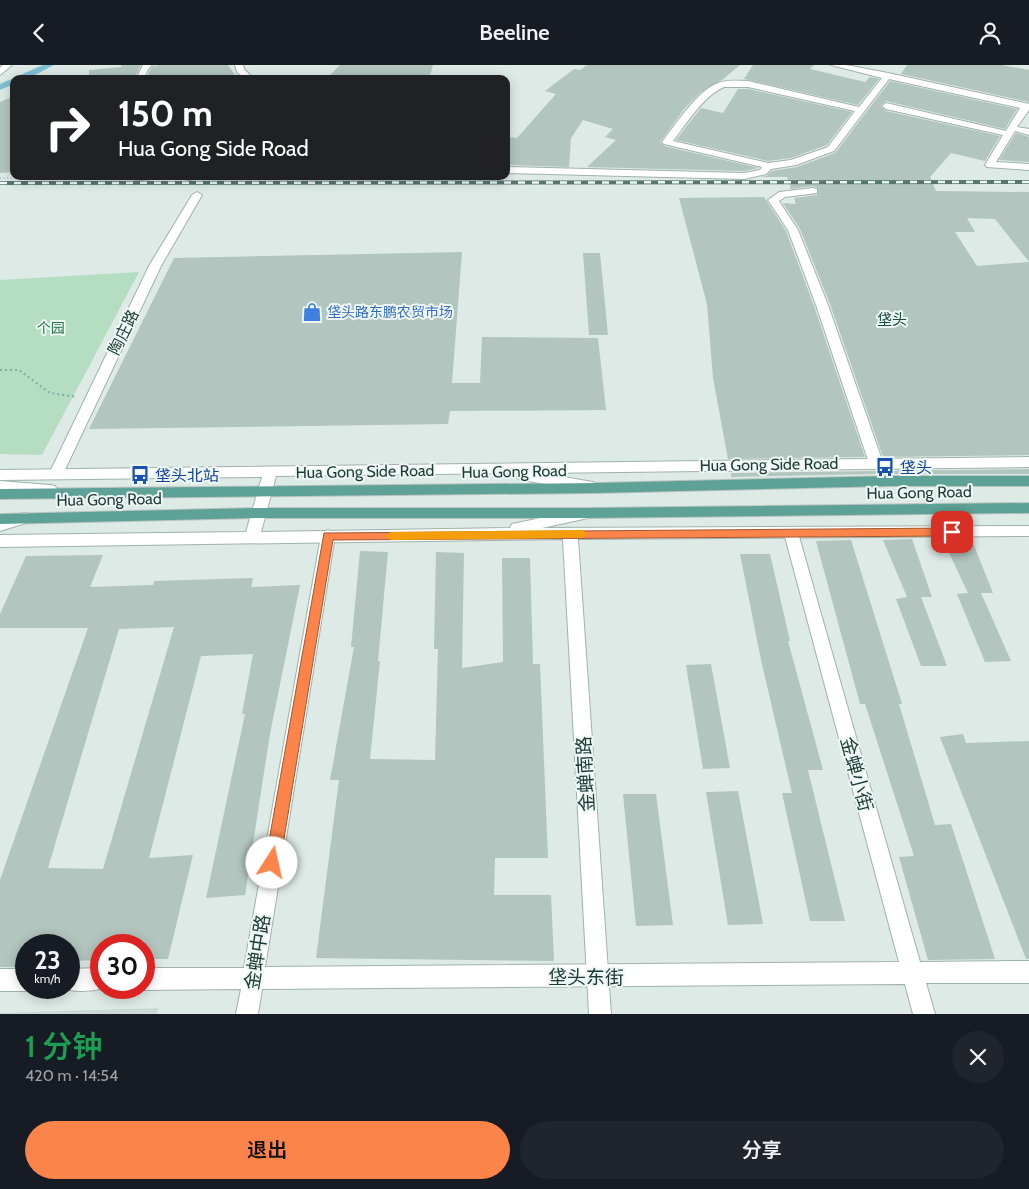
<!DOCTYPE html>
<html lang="zh">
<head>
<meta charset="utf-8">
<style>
  body { margin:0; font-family:Cabin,"Noto Sans SC",sans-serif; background:#20242c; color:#f1f3f6; height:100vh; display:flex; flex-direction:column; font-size:19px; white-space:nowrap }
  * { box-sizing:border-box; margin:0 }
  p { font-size:16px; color:#9ea1a6 }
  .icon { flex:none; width:28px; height:28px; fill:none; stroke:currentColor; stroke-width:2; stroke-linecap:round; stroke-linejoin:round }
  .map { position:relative; height:949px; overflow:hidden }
  .side { display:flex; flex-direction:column; background:#171b24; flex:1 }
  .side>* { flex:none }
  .banner { position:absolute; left:10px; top:10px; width:500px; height:105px; border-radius:10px; box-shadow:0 2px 12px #0003; background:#202124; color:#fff; overflow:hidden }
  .speed { position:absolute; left:15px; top:869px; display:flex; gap:10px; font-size:25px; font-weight:700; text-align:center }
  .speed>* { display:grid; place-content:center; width:65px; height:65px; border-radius:50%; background:#171b24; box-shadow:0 2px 12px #0003; line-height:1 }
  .speed small { font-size:12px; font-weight:400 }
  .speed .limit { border:8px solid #d22; background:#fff; color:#111 }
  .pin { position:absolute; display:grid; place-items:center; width:42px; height:42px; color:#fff; margin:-21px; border-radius:10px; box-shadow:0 2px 8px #0006 }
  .me { position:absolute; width:55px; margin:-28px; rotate:10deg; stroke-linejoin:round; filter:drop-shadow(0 0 4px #0008) }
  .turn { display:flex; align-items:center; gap:18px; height:105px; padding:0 25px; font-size:22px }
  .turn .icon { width:65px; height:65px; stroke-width:2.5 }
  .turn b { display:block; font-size:35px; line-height:42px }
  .round { display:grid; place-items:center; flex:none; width:52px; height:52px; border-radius:26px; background:#20242c }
  .head { display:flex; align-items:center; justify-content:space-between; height:85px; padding:0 25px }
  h1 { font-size:30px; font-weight:600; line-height:38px; color:#1e9e55 }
  .action { display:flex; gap:10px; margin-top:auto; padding:10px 25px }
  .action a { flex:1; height:58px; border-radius:30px; background:#fb844a; color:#111; font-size:20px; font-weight:600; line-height:58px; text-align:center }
  .action a+a { background:#20242c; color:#f1f3f6 }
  header { display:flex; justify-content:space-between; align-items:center; height:65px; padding:0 25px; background:#171b24; font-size:22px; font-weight:600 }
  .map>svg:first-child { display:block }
  .built { fill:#cbdad4 }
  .green { fill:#b4ddc2 }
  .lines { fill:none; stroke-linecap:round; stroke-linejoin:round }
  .canal { fill:#80c0d4; fill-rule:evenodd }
  .building { fill:#b2c5be; fill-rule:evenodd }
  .minor-casing { stroke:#a0b2ad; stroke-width:2 }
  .tertiary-casing { stroke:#a0b2ad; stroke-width:2 }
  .secondary-casing { stroke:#9bb6af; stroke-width:2 }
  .primary-casing { stroke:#bcc4c2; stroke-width:2 }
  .path-far1 { stroke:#7bb0a3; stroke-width:1; stroke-dasharray:1 2.5; stroke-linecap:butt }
  .path { stroke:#7bb0a3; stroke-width:2; stroke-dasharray:2 3; stroke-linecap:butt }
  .minor { fill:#fff; fill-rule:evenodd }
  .tertiary { fill:#fff; fill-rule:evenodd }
  .secondary { fill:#fff; fill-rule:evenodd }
  .primary { fill:#5ea297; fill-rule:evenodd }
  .rail-casing { stroke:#587670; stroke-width:4 }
  .rail { stroke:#edf7f3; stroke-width:2.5; stroke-dasharray:7; stroke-linecap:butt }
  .route { fill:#fb844a; stroke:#a35630 }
  .slow { fill:#f59e0b }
  .labels { text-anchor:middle; stroke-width:4; stroke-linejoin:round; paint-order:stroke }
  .far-shop-label { font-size:14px; fill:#366cbe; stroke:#edf7f3; text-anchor:start }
  .far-park-label { font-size:14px; fill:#26734a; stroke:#edf7f3 }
  .far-neighbourhood-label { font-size:15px; fill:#194d44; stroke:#edf7f3 }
  .street-label { font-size:16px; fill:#1e3a35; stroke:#edf7f3 }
  .transit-label { font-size:16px; fill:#164399; stroke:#edf7f3; text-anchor:start }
  .near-street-label { font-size:19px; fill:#1e3a35; stroke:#edf7f3 }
</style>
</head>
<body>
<header><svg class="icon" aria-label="back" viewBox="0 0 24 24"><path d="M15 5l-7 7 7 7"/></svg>Beeline<svg class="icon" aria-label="person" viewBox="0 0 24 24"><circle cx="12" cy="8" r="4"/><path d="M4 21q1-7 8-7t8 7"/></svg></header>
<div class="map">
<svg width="1029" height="949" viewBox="0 0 1029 949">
  <rect width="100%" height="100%" fill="#ddeae5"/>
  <!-- built -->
  <polygon class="built" points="158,943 157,949 0,949 0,948"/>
  <!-- green -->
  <polygon class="green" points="139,207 42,390 0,389 0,215"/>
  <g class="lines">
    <!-- canal -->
    <polygon class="canal" points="43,0 54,0 27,14 14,14 14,19 0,25 0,19"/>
  </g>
  <!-- building -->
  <g class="building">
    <polygon points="121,0 141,0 134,14 89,14 89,5 121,2"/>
    <polygon points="159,0 228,0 238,14 146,14 150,5 153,1"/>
    <polygon points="340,0 433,0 429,14 326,14"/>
    <polygon points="587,0 740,0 722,15 700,28 685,43 660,77 664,81 759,103 744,106 587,102 616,75 605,72 613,64 583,55 571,73 569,102 506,100 506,72 517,73 556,29 545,26 574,4 580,5"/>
    <polygon points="753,0 814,0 810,4 865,17 870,12 879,14 858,40 744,14"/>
    <polygon points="907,0 1002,0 1029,5 1029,37 901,9"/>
    <path d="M 890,16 L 1017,44 L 1005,64 L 886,36 L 880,41 L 886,46 L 1000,71 L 985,96 L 951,88 L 930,112 L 936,126 L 1029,127 L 1029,390 L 883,392 L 830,239 L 800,164 L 783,138 L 796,139 L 794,133 L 817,130 L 818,123 L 813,121 L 791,124 L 787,112 L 759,112 L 766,111 L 772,106 L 797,102 L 835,88 ZM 967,153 L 995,154 L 1029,197 L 977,201 L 955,167 L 975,167 Z"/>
    <polygon points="738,24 748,24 852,47 827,80 791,93 768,96 676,75 701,43 723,48"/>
    <polygon points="14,31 14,107 0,108 0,37"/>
    <polygon points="1016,68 1029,72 1029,97 999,95"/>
    <polygon points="764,132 786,166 814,241 865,392 728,394 713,313 707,239 679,133"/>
    <polygon points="462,187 452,318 480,318 482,272 598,273 606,345 450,346 448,359 89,364 174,193"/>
    <polygon points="583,188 600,188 608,270 589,270"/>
    <polygon points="1029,404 1029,409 872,409 731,412 731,408"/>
    <polygon points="942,473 971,473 993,528 981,528 1011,596 985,597 957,529 968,528"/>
    <polygon points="912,474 932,532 921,532 947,601 921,601 896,534 907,532 883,475"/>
    <polygon points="851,475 902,639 899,639 935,760 951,759 995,894 928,895 899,792 914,791 865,639 860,639 816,476"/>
    <polygon points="360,486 388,487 378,596 380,596 370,694 435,695 438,584 434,584 436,487 464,488 462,603 503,597 502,493 530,493 533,599 540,599 548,793 495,793 494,830 551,830 554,896 316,893 339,715 330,715 354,582 351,582"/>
    <polygon points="740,489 770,489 790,576 788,576 823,705 808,705 845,856 810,856 782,728 792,728 761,595"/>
    <path d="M 103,490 L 90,522 L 153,520 L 154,516 L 253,513 L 251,522 L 300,520 L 270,669 L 245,830 L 206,833 L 245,649 L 242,649 L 253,589 L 201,591 L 149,793 L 193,790 L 168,894 L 144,894 L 144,880 L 101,880 L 101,895 L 69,896 L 69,880 L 24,880 L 18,902 L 0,902 L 0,815 L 88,563 L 0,563 L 0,549 L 26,491 ZM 174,562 L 103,804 L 48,803 L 119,564 Z"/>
    <polygon points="711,599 730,703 703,704 686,600"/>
    <polygon points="963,669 966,678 1029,676 1029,894 1026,894 940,672"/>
    <polygon points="738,726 763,859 728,860 706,727"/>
    <polygon points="623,729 656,729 673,860 636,861"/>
  </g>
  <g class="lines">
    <!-- minor casing -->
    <g class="minor-casing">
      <g id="minor">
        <polygon points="3,0 12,0 0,10 0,3"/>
        <polygon points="143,0 152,0 148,4 144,14 136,14"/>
        <polygon points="235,0 243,0 244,4 254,14 245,14 237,7"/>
        <path d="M 831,0 L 846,0 L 888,8 L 1029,39 L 1029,45 L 1017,62 L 1029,64 L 1029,70 L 1015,66 L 996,97 L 1029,99 L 1029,105 L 987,102 L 985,100 L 1003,70 L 886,44 L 882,41 L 886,38 L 1006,66 L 1020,43 L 889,14 L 834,86 L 796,100 L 771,104 L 766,109 L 744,114 L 506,108 L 506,102 L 744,108 L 760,105 L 762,102 L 664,79 L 662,77 C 675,60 697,27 716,19 C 726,14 738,16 748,16 L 859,42 L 882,13 ZM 724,22 L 748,22 L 855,46 L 828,82 L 791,95 L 768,98 L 673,76 C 688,57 702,32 724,22 Z"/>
        <path d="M 123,111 L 199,111 C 186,121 144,115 128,114 Z"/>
        <polygon points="813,123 817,124 817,128 785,132 779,136 798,165 828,240 883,398 881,401 871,401 869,398 816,240 788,165 768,135 779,127"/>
        <polygon points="197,127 202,130 161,201 63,409 61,412 51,412 49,409 149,201 192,130"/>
        <polygon points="791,462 796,464 798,468 920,897 1029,896 1029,918 926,918 935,949 913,949 905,919 262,924 258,949 236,949 241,924 144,925 139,922 144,922 144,903 244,903 321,471 323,467 328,465 333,467 335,471 265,902 899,897 784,468 786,464"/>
        <path d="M 101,903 L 101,922 L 106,922 C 94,927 73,927 61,923 L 69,922 L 69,904 Z"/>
        <polygon points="0,904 26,904 26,922 34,923 26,926 0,926"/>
      </g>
    </g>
    <!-- tertiary casing -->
    <g class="tertiary-casing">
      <g id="tertiary">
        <polygon points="1029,392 1029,402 540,408 593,417 595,421 593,425 588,426 522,415 517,413 516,408 276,411 261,467 510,463 512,459 517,458 583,444 588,445 590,449 588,453 542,463 1029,461 1029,471 578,474 611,949 589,949 563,474 0,482 0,470 246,467 262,412 0,415 0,405"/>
        <polygon points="24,448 29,449 31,453 29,457 0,466 0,455"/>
      </g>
    </g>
    <!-- secondary casing -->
    <g class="secondary-casing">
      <polygon id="secondary" points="0,416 50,420 55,421 57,425 55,429 50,430 0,426"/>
    </g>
    <!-- primary casing -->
    <g class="primary-casing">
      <g id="primary">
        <polygon points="892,411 1029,411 1029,421 892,421 597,428 0,434 0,424 597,418"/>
        <polygon points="1029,438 1029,448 587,453 258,453 0,459 0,449 258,443 587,443"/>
      </g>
    </g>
    <!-- path-far1 -->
    <polyline class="path-far1" points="0,113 117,113"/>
    <!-- path -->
    <polyline class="path" points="0,305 19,305 50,328 77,332"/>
    <!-- minor -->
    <use href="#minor" class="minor"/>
    <!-- tertiary -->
    <use href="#tertiary" class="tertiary"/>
    <!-- secondary -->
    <use href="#secondary" class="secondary"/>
    <!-- primary -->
    <use href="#primary" class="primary"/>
    <!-- rail casing -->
    <g class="rail-casing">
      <polyline id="rail" points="0,118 1029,117"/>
    </g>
    <!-- rail -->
    <use href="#rail" class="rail"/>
  </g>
  <!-- route -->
  <polygon class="route" points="952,463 957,467 952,471 333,475 280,798 278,803 272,806 267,803 265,798 324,468"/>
  <!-- slow -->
  <polygon class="slow" points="582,465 588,469 582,473 391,475 385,471 391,467"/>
  <!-- icons -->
  <defs>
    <g id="shop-bare" transform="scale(1.5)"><path d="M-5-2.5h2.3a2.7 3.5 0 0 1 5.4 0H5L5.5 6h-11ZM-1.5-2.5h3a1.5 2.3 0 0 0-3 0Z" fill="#3f7fe0" stroke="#edf7f3" stroke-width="2.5" paint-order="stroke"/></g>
    <g id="bus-bare" transform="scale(1.5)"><path d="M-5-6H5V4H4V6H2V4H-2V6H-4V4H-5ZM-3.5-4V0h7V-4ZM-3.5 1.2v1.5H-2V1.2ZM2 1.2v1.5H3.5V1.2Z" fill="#1a4fb4" stroke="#edf7f3" stroke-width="2.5" paint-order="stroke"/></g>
  </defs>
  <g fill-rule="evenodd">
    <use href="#shop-bare" x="312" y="247"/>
    <use href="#bus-bare" x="885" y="402"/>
    <use href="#bus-bare" x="140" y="410"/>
  </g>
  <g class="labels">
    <!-- far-shop labels -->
    <g class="far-shop-label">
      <text x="327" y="252">垡头路东鹏农贸市场</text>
    </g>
    <!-- far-park labels -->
    <g class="far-park-label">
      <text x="51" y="268">个园</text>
    </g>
    <!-- far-neighbourhood labels -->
    <g class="far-neighbourhood-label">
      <text x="892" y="260">垡头</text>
    </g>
    <!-- street labels -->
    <g class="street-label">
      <text transform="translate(123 267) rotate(-64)" y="6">陶庄路</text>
      <text transform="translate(769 399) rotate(-1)" y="6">Hua Gong Side Road</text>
      <text transform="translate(365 406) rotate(-1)" y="6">Hua Gong Side Road</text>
      <text transform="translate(514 406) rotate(-1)" y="6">Hua Gong Road</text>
      <text transform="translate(919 427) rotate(-1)" y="6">Hua Gong Road</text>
      <text transform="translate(109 434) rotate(-1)" y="6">Hua Gong Road</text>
    </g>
    <!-- transit labels -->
    <g class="transit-label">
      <text x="900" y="408">垡头</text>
      <text x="155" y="416">垡头北站</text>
    </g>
    <!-- near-street labels -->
    <g class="near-street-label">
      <text transform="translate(585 709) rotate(-93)" y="7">金蝉南路</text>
      <text transform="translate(857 709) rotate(75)" y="7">金蝉小街</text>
      <text transform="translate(257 887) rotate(-81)" y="7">金蝉中路</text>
      <text x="586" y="919">垡头东街</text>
    </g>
  </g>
</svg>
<div class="speed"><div>23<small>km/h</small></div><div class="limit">30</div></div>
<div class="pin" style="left:952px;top:467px;background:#d93025"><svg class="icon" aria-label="arrive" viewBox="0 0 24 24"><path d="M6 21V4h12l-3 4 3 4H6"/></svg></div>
<svg class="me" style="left:272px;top:798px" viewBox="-20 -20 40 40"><circle r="19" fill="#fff"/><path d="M0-13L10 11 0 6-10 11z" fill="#fb844a"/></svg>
<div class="banner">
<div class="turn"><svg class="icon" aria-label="right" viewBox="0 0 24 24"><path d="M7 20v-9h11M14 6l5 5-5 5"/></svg><div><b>150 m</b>Hua Gong Side Road</div></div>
</div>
</div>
<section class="side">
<div class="head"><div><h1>1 分钟</h1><p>420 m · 14:54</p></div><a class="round"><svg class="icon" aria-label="close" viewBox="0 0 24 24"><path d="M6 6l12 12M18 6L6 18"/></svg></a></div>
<div class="action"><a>退出</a><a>分享</a></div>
</section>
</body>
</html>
